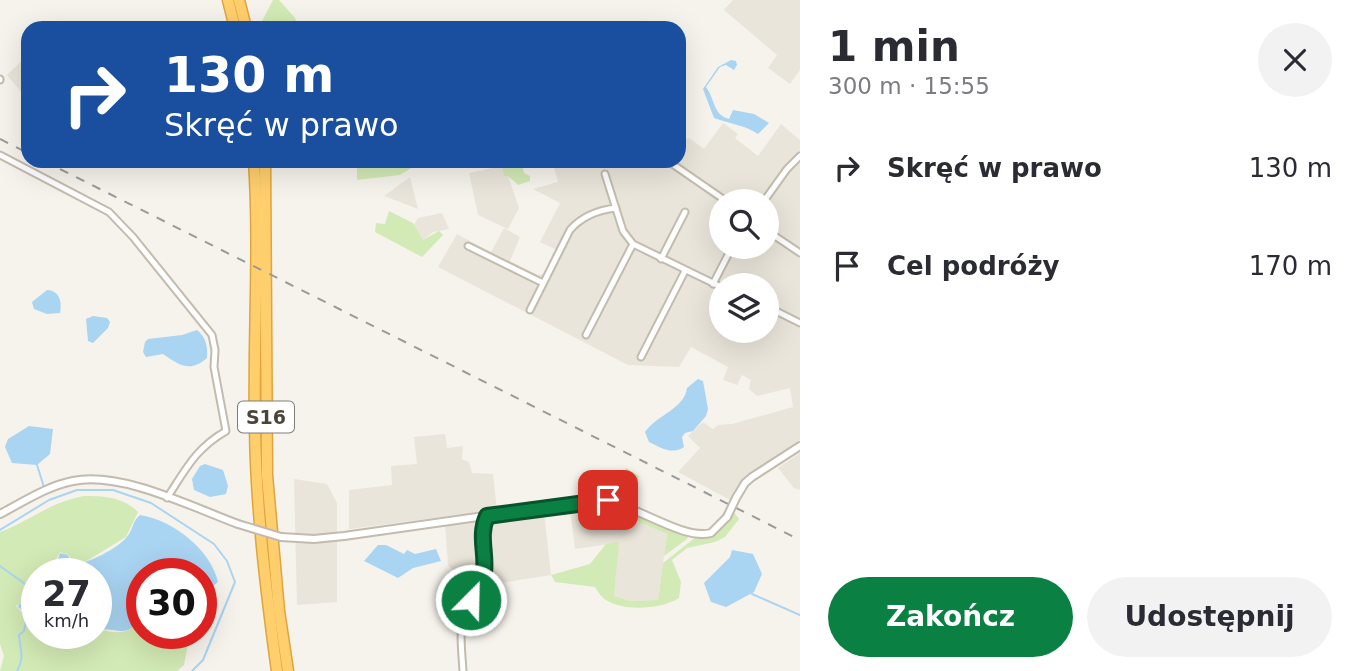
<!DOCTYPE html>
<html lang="pl">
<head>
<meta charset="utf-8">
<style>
  body { margin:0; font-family:"DejaVu Sans",sans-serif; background:#f2f2f3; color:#2b2b33; height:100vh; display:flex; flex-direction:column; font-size:26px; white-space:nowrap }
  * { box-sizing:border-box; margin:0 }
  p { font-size:23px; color:#7c7c81 }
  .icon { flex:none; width:38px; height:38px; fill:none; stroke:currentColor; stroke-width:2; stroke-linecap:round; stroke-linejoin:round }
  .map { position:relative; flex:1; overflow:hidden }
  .panel { display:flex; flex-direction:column; background:#fff; width:560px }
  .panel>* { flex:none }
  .banner { position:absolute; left:21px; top:21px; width:665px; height:147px; border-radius:21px; box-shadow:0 7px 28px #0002; background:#1a4fa0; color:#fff; overflow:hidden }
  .buttons { position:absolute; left:709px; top:189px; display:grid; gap:14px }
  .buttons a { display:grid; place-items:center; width:70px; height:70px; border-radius:50%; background:#fff; box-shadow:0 7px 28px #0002; font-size:35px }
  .speed { position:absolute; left:21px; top:558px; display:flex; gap:14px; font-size:35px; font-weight:700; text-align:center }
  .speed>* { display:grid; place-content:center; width:91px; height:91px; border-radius:50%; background:#fff; box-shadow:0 7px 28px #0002; line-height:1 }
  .speed small { font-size:18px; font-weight:400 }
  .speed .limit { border:10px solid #d22; background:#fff; color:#111 }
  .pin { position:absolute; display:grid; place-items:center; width:60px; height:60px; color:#fff; margin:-30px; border-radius:14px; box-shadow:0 4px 10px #0006 }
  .me { position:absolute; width:77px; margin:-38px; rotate:23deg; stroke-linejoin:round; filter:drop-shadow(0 0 5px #0008) }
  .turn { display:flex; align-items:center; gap:24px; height:147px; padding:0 28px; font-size:32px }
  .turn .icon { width:91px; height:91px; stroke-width:2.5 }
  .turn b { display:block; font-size:49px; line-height:60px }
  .round { display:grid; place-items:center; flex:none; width:74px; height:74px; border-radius:37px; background:#f2f2f3 }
  .headline { display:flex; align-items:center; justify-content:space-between; height:119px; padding:0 28px }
  h1 { font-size:42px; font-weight:700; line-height:52px }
  .cta { display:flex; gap:14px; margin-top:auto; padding:14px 28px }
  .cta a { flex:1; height:80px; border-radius:42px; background:#0b8043; color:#fff; font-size:28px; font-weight:700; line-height:80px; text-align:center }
  .cta a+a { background:#f2f2f3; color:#2b2b33 }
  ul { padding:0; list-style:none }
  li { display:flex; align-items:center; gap:21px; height:98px; padding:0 28px }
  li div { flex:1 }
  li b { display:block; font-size:26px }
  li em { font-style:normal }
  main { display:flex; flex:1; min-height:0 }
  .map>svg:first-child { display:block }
  .residential { fill:#eae5da; fill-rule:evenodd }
  .green { fill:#d2eab5 }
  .water { fill:#a9d4f2 }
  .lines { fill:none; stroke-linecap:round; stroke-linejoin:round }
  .stream { stroke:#a9d4f2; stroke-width:2 }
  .minor-casing { stroke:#c2bbae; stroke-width:9 }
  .tertiary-casing { stroke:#c2bbae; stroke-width:10 }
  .motorway-casing { stroke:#e0a43c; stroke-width:13 }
  .minor { stroke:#fff; stroke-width:5 }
  .tertiary { stroke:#fff; stroke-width:6 }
  .motorway { stroke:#ffcf6e; stroke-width:10 }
  .rail { stroke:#9a9a9a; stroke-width:2; stroke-dasharray:9 9; stroke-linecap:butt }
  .tertiary-bridge-casing { stroke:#c2bbae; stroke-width:10; stroke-linecap:butt }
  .tertiary-bridge { stroke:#fff; stroke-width:6 }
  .route-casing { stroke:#07532c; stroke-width:18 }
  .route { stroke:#0b8043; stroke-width:12 }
  .labels { text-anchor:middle; stroke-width:7; stroke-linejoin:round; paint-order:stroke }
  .shield { fill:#fff; stroke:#817c74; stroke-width:2 }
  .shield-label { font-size:19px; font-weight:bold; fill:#4b4439 }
</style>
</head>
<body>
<main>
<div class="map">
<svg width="800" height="671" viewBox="0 0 800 671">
  <rect width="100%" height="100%" fill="#f6f3ec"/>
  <!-- residential -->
  <g class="residential">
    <polygon points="733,0 800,0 800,70 790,84 768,68 777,55 724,10"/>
    <polygon points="28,55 28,100 7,75"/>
    <path d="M 723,123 L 738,134 L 735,138 L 758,156 L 781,124 L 800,140 L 800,440 L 743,480 L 732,501 L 678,472 L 700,448 L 688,436 L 703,422 L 713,429 L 718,425 L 732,424 L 793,407 L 790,388 L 757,396 L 749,389 L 751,380 L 742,375 L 737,385 L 723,380 L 728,367 L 691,347 L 679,367 L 628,365 L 438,267 L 457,234 L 491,252 L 504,228 L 520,237 L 510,261 L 538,275 L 544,274 L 555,249 L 540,242 L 560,203 L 533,189 L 558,182 L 552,161 L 679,161 L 679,141 L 689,138 L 704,149 ZM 721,201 L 766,201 L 766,247 L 721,247 ZM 721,285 L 766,285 L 766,331 L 721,331 Z"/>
    <polygon points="502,166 504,176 508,176 519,208 508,229 478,215 469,173"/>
    <polygon points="410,177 418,209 384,196"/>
    <polygon points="442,213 449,229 433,232 423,240 414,225 418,218"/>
    <polygon points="445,434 447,448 463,446 462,459 469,462 472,473 493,474 497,510 349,529 349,490 392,485 391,466 417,464 414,437"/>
    <polygon points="800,453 800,490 794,488 778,468"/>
    <polygon points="294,479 327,484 337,503 337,602 297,605"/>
    <polygon points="602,506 667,534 658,600 630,601 614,596 618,543 575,549 570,510"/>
    <polygon points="544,512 551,575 488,585 487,570 456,573 448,565 445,524"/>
  </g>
  <!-- green -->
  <g class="green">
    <polygon points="273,0 279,0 295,18 299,28 261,28 261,23"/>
    <polygon points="357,161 422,161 400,175 357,180"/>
    <polygon points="480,161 532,161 535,165 523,168 524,173 530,176 530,181 518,185 508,176 504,176 502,166 489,168"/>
    <polygon points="389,211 413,223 423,240 439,231 443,235 422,257 375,232 376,223 385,224"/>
    <polygon points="626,468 639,476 636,483 631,482 627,491 621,492 619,487"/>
    <path d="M 84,496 C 104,496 123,497 138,512 L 126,537 L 80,565 L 73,563 L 69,555 L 60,552 L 56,560 L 60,569 L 59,574 L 37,574 C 37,593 31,597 16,606 L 22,612 L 37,611 L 37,634 L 96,634 L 96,629 C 116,633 126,636 142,621 L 142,634 L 188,634 L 185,640 L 188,645 L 184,665 L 177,671 L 0,671 L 4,656 L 0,644 L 0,532 C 32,520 48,503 84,496 Z"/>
    <polygon points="615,505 689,534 687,539 664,556 667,534 602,506"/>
    <path d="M 733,511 L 739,519 L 725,537 L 715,542 L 687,548 L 672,560 L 681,582 L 679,598 C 662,609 624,612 606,600 C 602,598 598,592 595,587 L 555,582 L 551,575 L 590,564 L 606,544 L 619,542 L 614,596 L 630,601 L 658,600 L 663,563 L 696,537 L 717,532 Z"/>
  </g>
  <!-- water -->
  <g class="water">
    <path d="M 731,60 L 736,61 L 737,65 L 734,70 L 726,65 L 720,67 L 706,87 C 715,99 713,115 729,119 L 733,110 L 754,114 L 769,123 L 758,134 C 745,125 730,124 714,118 L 703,89 L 718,67 Z"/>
    <path d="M 47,290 C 60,291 62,302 60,313 L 47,314 L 34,309 L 32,302 Z"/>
    <polygon points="93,316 107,318 110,322 108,328 93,343 88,341 86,319"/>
    <path d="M 197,330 C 206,337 208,347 207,358 C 190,373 179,365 163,354 L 146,357 L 143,352 L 145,342 L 148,339 L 182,335 Z"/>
    <path d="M 698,379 L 703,381 L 708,409 L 706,416 L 693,431 L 685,433 L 682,437 L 684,447 C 672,455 661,448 649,442 L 645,432 C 657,415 685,408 687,388 Z"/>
    <polygon points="29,426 53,429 50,454 37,465 12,463 5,447 8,439"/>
    <polygon points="205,464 223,470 228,486 226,494 210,497 194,490 192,479 200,466"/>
    <path d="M 140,515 C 173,520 211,550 218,582 L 201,596 L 201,574 L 142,574 L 142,620 C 122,639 120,627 98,630 L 96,628 L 96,574 L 61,574 L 58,559 L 60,553 L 68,555 L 72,564 C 84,566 118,548 126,538 C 133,531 132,521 140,515 Z"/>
    <polygon points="378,545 386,545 404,554 407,550 415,554 436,549 441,561 413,568 398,578 364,561"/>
    <polygon points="732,550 753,554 762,574 754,592 726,607 711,602 704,583 730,557"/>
    <polygon points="37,591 37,610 22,610 18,607 19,604 32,600"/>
  </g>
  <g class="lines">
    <!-- stream -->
    <g class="stream">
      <polyline points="37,465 44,487"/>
      <polyline points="0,530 49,500 77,490 113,490 151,503 214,544 227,561 235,582 203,660 192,671"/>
      <polyline points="0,566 35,591"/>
      <polyline points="752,594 800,615"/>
      <path d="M 17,671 C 25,658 20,649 19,635 L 24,631 L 28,611"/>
    </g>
    <!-- minor casing -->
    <g class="minor-casing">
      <g id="minor">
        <polyline points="0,79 0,80"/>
        <path d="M 0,155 L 109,212 L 133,237 L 212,335 L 215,350 L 214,367 L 226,431 C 195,449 186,469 167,498"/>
        <polyline points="668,161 726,201"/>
        <polyline points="605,174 623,231 633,244 721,287"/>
        <polyline points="764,201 787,169 800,156"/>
        <polyline points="766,230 800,253"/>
        <polyline points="468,246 543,283"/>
        <polyline points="661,259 685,212"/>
        <polyline points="713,284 732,247"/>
        <polyline points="766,306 800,323"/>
        <path d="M 530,310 L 570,230 C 582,216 598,210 616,208"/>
        <polyline points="586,335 633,244"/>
        <polyline points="641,357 685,271"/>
        <path d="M 463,671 C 462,652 458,628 466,610 C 471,598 483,590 485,576 C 487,557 479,534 487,516"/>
      </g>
    </g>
    <!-- tertiary casing -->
    <g class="tertiary-casing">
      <g id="tertiary">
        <polyline points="736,498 745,483 752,477 800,446"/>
        <path d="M 0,514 C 23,502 47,486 73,481 C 121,471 192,507 238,524"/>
        <path d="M 281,537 L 314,539 L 344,536 L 597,500 C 632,501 681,541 711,533 L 727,517"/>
      </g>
    </g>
    <!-- motorway casing -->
    <g class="motorway-casing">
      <g id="motorway">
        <polyline points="228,0 235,28"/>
        <polyline points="239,0 246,28"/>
        <path d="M 254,161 C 260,250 253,338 255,427 C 256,508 266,590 277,671"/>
        <polyline points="265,161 267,475 279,611 288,671"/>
      </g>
    </g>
    <!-- minor -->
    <use href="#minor" class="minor"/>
    <!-- tertiary -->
    <use href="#tertiary" class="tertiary"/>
    <!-- motorway -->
    <use href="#motorway" class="motorway"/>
    <!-- rail -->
    <g class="rail">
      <polyline points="0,139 28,153"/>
      <polyline points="44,161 800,540"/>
    </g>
    <!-- tertiary-bridge casing -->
    <g class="tertiary-bridge-casing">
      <g id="tertiary-bridge">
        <polyline points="727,517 736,498"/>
        <polyline points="238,524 281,537"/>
      </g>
    </g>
    <!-- tertiary-bridge -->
    <use href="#tertiary-bridge" class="tertiary-bridge"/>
  </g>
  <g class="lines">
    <!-- route casing -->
    <g class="route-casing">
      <path id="route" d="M 471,600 C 498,569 474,545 487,516 L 608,500"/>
    </g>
    <!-- route -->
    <use href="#route" class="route"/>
  </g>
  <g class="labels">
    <!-- shield labels -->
    <rect class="shield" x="238" y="401.5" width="56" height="31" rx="5"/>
    <g class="shield-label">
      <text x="266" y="424">S16</text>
    </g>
  </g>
</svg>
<div class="buttons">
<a><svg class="icon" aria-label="search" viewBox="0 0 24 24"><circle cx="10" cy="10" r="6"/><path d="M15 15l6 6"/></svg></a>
<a><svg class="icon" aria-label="layers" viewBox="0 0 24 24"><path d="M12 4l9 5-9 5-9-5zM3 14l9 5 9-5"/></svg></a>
</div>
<div class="speed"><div>27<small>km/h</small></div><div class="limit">30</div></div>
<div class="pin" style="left:608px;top:500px;background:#d93025"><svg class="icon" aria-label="arrive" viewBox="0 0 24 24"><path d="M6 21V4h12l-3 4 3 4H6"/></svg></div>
<svg class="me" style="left:471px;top:600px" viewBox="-20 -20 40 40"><circle r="17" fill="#0b8043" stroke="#fff" stroke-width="3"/><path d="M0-11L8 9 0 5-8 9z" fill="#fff"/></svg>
<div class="banner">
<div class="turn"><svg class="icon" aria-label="right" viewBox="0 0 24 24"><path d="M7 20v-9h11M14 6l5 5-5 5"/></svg><div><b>130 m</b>Skręć w prawo</div></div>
</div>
</div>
<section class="panel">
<div class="headline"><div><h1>1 min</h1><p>300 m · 15:55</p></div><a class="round"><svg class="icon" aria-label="close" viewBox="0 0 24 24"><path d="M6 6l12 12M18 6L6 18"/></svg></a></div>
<ul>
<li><svg class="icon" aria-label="right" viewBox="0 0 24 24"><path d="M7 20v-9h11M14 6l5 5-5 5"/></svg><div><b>Skręć w prawo</b></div><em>130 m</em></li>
<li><svg class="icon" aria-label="arrive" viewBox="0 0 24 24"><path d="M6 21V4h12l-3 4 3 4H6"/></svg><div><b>Cel podróży</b></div><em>170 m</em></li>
</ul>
<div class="cta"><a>Zakończ</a><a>Udostępnij</a></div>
</section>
</main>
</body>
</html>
